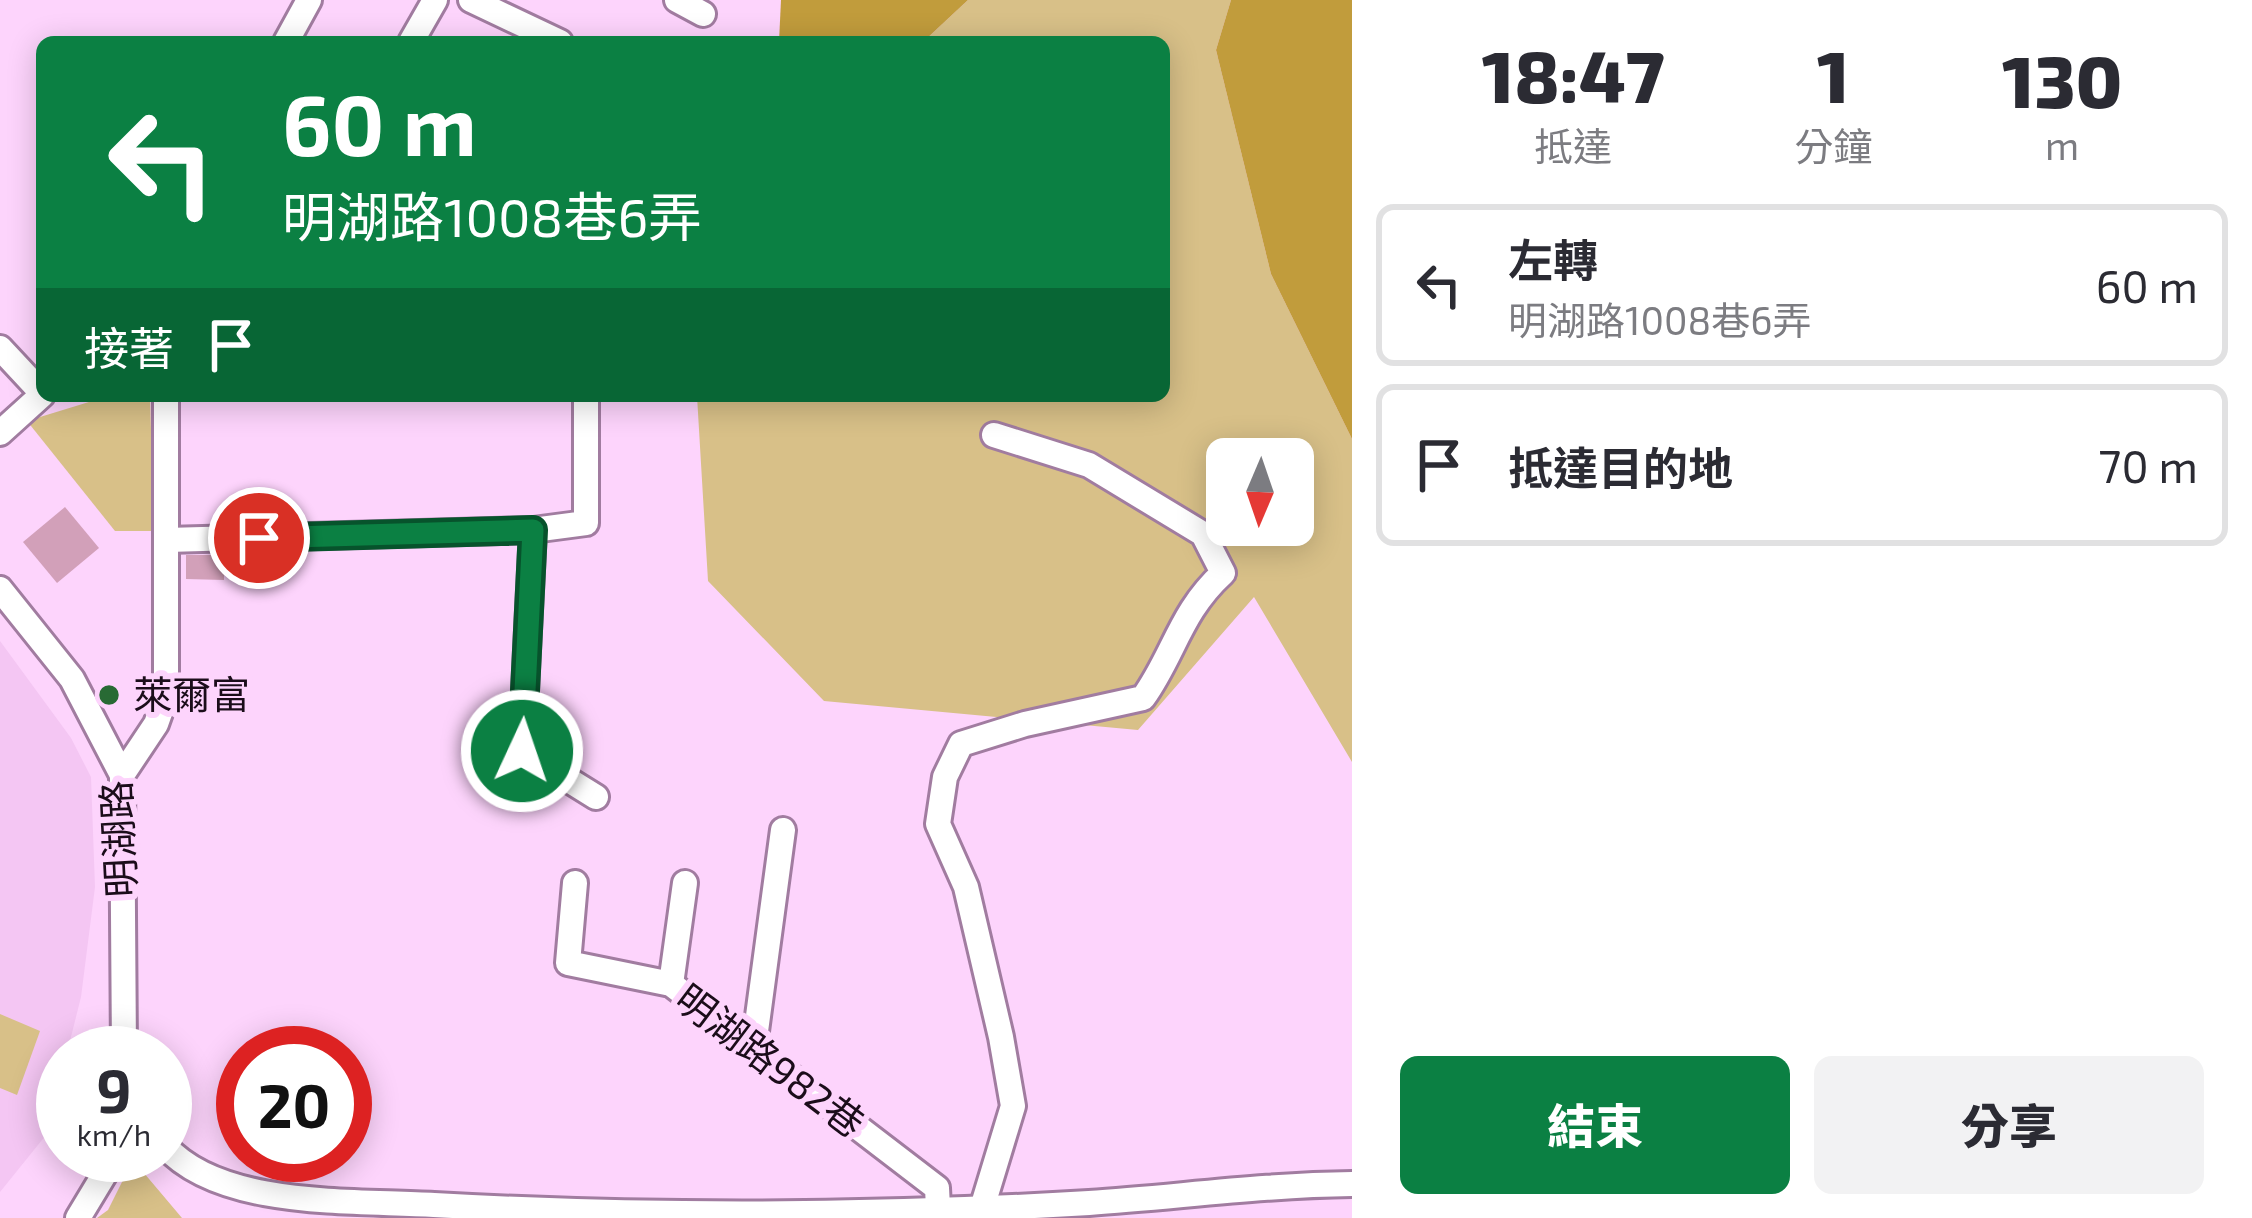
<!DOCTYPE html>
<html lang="zh-TW">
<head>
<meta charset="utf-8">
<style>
  body { margin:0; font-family:"Exo 2","Noto Sans TC",sans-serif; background:#f2f2f3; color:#2b2b33; height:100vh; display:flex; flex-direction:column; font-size:45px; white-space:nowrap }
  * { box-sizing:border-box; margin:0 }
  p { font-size:39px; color:#7c7c81 }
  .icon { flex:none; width:66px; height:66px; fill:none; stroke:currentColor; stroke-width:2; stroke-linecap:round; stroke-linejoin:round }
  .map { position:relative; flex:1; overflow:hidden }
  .drawer { display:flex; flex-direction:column; background:#fff; width:900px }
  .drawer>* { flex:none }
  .guide { position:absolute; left:36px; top:36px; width:1134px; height:366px; border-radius:18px; box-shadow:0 6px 30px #0003; background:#0b8043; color:#fff; overflow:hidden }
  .needle { width:78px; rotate:182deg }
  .fabs { position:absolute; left:1206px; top:438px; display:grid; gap:24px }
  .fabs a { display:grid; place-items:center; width:108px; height:108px; border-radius:18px; background:#fff; box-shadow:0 6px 30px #0003; font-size:60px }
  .speed { position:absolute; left:36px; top:1026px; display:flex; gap:24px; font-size:60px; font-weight:700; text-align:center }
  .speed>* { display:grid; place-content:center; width:156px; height:156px; border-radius:50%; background:#fff; box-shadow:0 6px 30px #0003; line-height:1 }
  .speed small { font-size:30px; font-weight:400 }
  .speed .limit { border:18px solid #d22; background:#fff; color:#111 }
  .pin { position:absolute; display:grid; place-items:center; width:102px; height:102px; color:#fff; margin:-51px; border:6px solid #fff; border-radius:50%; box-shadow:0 3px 12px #0007 }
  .me { position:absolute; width:132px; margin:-66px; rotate:3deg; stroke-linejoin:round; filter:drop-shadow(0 0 9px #0008) }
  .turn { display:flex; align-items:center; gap:42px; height:252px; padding:0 48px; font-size:54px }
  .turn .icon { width:156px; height:156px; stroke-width:2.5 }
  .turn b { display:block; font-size:84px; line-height:102px }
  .then { display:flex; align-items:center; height:114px; padding:0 48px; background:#0003; gap:24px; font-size:45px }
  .eta { display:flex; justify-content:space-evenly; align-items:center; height:204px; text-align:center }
  .eta b { font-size:72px; font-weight:800; line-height:84px }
  .action { display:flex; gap:24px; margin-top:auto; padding:24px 48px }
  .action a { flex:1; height:138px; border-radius:18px; background:#0b8043; color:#fff; font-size:48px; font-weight:800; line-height:138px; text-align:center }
  .action a+a { background:#f2f2f3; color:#2b2b33 }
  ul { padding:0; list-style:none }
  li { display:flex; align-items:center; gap:36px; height:162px; margin:0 24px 18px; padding:0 24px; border:6px solid #e1e1e2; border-radius:18px }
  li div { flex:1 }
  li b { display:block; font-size:45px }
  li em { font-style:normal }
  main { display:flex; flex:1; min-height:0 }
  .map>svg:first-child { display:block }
  .built { fill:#f4c6f3 }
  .green { fill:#d8c088; fill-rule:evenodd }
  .forest { fill:#c19c3c }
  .building { fill:#d2a0b9 }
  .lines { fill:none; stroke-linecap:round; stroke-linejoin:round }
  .minor-casing { stroke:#a17ca0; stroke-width:30 }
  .minor { stroke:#fff; stroke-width:24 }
  .route-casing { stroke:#07532c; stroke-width:30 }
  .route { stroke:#0b8043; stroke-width:21 }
  .poi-dot { fill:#286a34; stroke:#fdd4fc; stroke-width:4.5 }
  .labels { text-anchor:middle; stroke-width:12; stroke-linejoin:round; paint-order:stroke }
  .poi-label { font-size:39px; fill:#1b0d1a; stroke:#fdd4fc; text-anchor:start }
  .street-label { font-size:39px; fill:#1b0d1a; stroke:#fdd4fc }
</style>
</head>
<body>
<main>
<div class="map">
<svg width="1352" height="1218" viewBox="0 0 1352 1218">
  <rect width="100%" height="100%" fill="#fdd4fc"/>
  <!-- built -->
  <polygon class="built" points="0,641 71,738 91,777 95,887 81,997 67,1053 63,1053 63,1069 46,1135 0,1192"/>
  <!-- green -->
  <g class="green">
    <path d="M 968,0 L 1231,0 L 1216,50 L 1271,274 L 1352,439 L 1352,762 L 1254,597 L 1138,730 L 824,701 L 708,581 L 697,396 L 1164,396 L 1164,42 L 923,42 ZM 1227,459 L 1293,459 L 1293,525 L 1227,525 Z"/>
    <polygon points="150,396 154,531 115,531 27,421 102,398"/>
    <polygon points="0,1014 40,1031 17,1095 0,1088"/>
    <polygon points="133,1160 182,1218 97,1218 108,1210"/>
  </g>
  <!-- forest -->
  <g class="forest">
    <polygon points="781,0 968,0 923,42 779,42"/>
    <polygon points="1231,0 1352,0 1352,439 1271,274 1216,50"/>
  </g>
  <!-- building -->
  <g class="building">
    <polygon points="65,507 99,548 57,583 23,542"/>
    <polygon points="186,555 224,555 224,580 186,579"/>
  </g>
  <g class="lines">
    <!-- minor casing -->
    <g class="minor-casing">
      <g id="minor">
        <polyline points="471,0 560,42"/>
        <polyline points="677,0 703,14"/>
        <polyline points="286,42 309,0"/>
        <polyline points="411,42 435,0"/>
        <polyline points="0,348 42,393"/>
        <polyline points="0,433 42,395"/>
        <polyline points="533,530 522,751 596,797"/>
        <polyline points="167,540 533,530 586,523 586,396"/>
        <polyline points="0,589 72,679 122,775 124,1053"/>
        <polyline points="122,775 156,724 166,696 166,396"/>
        <polyline points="575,883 568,963 671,984 937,1188 938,1208"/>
        <polyline points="671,984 685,883"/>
        <polyline points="754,1046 783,830"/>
        <path d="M 165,1146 C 221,1209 356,1200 434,1205 C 652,1217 871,1216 1089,1203 C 1177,1197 1264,1185 1352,1184"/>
        <path d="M 982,1208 L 1013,1106 L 1001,1037 L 966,887 L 938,824 L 945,777 L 961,744 L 1025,724 L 1143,698 C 1174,655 1180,612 1223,573 L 1203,534 L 1089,465 L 994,435"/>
        <polyline points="78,1218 116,1155"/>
      </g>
    </g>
    <!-- minor -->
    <use href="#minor" class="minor"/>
  </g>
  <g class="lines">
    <!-- route casing -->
    <g class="route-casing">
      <polyline id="route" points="259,538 533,530 522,751"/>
    </g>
    <!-- route -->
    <use href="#route" class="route"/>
  </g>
  <!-- markers -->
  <circle class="poi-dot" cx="109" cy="695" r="12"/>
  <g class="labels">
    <!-- poi labels -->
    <g class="poi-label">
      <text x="133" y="709">萊爾富</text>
    </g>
    <!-- street labels -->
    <g class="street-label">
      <text transform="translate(119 839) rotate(-93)" y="14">明湖路</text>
      <text transform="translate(770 1061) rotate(37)" y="14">明湖路982巷</text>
    </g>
  </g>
</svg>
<div class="fabs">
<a><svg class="needle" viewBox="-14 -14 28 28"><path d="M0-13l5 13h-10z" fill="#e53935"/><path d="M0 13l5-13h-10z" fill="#7c7c81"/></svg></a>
</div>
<div class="speed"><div>9<small>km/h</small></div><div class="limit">20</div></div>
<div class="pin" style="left:259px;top:538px;background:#d93025"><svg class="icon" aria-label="arrive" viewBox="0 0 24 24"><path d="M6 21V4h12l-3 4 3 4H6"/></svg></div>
<svg class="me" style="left:522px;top:751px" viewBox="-20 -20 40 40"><circle r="17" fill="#0b8043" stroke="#fff" stroke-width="3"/><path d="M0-11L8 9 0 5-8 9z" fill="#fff"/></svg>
<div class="guide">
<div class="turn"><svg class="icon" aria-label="left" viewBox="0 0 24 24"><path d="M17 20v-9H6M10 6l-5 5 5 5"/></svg><div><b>60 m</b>明湖路1008巷6弄</div></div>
<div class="then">接著<svg class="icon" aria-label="arrive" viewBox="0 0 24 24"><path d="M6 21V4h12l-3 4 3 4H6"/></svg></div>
</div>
</div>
<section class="drawer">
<div class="eta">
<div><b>18:47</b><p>抵達</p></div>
<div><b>1</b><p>分鐘</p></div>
<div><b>130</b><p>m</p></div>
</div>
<ul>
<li><svg class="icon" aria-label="left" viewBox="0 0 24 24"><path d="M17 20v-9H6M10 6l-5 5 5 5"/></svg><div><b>左轉</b><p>明湖路1008巷6弄</p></div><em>60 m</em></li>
<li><svg class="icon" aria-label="arrive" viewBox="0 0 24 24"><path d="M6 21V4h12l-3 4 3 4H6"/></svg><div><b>抵達目的地</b></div><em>70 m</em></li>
</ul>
<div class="action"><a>結束</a><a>分享</a></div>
</section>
</main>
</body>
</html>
